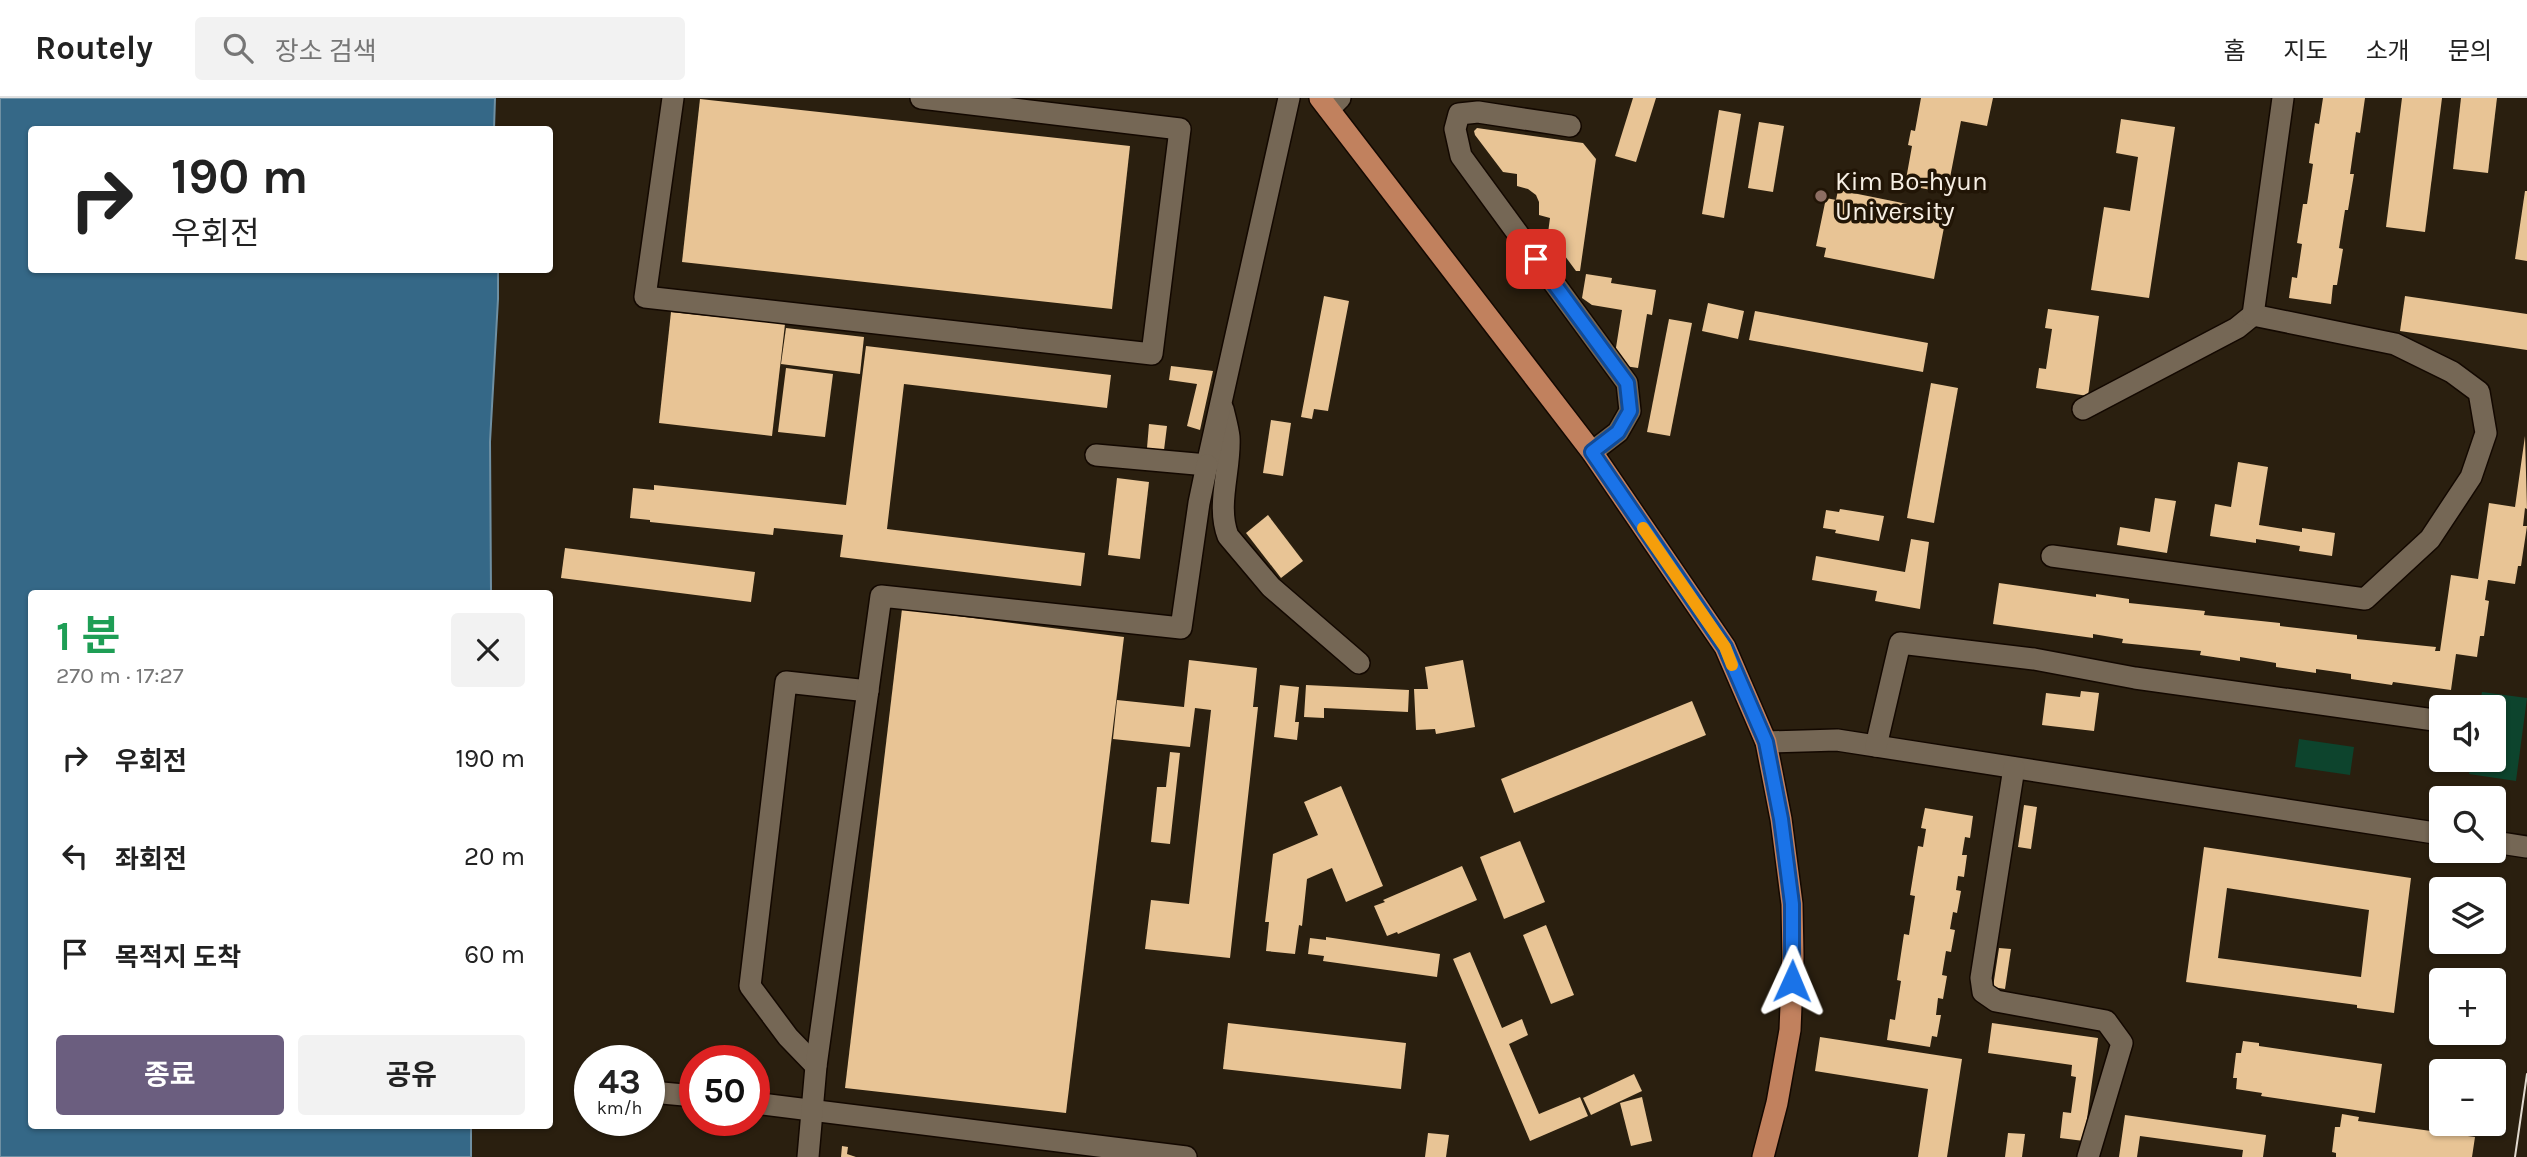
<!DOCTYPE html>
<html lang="ko">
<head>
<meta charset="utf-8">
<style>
  body { margin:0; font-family:Karla,"Noto Sans KR",sans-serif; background:#f2f2f2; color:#222; height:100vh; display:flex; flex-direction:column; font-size:26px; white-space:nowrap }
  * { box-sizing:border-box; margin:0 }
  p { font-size:23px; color:#767676 }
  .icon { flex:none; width:38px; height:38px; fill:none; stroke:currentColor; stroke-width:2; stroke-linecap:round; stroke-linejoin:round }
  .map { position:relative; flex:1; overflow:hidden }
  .details { position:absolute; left:28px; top:492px; width:525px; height:539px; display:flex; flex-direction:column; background:#fff; border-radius:7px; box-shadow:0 2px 5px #0004 }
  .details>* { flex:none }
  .guide { position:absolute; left:28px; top:28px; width:525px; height:147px; border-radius:7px; box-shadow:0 2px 5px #0004; background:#fff; color:#222; overflow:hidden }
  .fabs { position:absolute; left:2429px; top:597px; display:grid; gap:14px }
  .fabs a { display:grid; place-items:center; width:77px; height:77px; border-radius:7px; background:#fff; box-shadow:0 2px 5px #0004; font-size:35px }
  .speed { position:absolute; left:574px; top:947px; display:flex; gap:14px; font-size:35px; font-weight:700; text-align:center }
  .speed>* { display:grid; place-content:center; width:91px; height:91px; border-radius:50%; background:#fff; box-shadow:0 2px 5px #0004; line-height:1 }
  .speed small { font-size:18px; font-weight:400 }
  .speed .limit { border:10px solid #d22; background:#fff; color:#111 }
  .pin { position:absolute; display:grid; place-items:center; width:60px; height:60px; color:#fff; margin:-30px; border-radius:14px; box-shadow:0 4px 10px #0006 }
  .me { position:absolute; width:77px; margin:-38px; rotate:1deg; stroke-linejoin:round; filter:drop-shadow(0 0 5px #0008) }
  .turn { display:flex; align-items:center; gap:24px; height:147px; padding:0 28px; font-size:32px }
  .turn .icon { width:91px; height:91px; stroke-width:2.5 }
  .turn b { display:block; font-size:49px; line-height:60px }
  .round { display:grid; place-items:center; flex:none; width:74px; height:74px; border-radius:7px; background:#f2f2f2 }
  .head { display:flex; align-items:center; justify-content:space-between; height:119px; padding:0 28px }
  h1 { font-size:42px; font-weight:700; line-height:52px; color:#1e9e55 }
  .cta { display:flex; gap:14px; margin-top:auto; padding:14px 28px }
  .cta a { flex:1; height:80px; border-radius:7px; background:#6b5e7f; color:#fff; font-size:28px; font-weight:700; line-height:80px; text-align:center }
  .cta a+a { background:#f2f2f2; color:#222 }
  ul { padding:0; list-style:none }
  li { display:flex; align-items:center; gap:21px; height:98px; padding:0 28px }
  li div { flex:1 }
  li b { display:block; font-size:26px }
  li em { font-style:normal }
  header { display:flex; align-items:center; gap:42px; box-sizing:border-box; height:98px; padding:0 35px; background:#fff; border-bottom:2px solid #e0e0e0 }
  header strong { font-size:33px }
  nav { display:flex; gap:38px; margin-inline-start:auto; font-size:24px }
  .search { width:490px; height:63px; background:#f2f2f2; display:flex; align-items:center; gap:18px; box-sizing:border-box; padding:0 24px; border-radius:7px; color:#767676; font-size:26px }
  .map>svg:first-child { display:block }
  .green { fill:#0d442d }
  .water { fill:#356887; stroke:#6f90a3; stroke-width:2 }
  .building { fill:#e8c495; fill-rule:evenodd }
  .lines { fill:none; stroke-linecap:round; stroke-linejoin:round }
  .minor-casing { stroke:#130800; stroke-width:24 }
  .major-casing { stroke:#130800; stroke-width:24 }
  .minor { stroke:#756755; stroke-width:21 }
  .major { stroke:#c1815e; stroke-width:21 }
  .tram { stroke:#e1d9ce; stroke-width:2 }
  .route-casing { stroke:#114b97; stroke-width:18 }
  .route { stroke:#1a73e8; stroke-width:12 }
  .slow { stroke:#f59e0b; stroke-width:12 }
  .education-dot { fill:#8d6e63; stroke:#211506; stroke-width:2.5 }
  .labels { text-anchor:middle; stroke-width:7; stroke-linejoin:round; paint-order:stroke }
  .poi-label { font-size:26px; fill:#f7efe4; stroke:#211506; text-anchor:start }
</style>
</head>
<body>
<header>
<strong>Routely</strong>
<div class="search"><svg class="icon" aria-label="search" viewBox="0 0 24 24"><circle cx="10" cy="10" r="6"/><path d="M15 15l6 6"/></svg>장소 검색</div>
<nav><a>홈</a><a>지도</a><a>소개</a><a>문의</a></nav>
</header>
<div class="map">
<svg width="2527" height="1059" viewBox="0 0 2527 1059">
  <rect width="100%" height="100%" fill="#2a1f0f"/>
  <!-- green -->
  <g class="green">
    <polygon points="2482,594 2527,600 2516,683 2469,676 2472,662 2494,662 2494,609 2479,609"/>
    <polygon points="2299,641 2354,649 2350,677 2295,669"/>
  </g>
  <!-- water -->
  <polygon class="water" points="0,0 495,0 494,31 32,32 32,172 498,172 498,201 490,344 491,495 32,495 32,1027 471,1027 471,1059 0,1059"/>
  <!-- building -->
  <g class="building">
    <polygon points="1633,0 1656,0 1636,64 1615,58"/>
    <polygon points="1921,0 1993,0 1987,28 1961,23 1947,95 1905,87 1912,48 1908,47 1911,32 1915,33"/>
    <polygon points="2323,0 2365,0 2360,35 2356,34 2350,76 2354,76 2348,112 2345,112 2339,150 2343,151 2337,187 2333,187 2331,206 2289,200 2292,179 2297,180 2302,146 2297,145 2303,106 2307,106 2313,66 2309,65 2315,25 2319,26"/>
    <polygon points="2402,0 2442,0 2425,134 2386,129"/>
    <polygon points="2461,0 2497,0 2488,75 2453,71"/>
    <polygon points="700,1 1130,48 1112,211 682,164"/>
    <polygon points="1719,12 1741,16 1724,120 1702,116"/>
    <polygon points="2121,21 2175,29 2149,200 2091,192 2104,109 2130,113 2138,59 2116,55"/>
    <polygon points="1759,24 1784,28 1773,94 1748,90"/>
    <polygon points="1477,30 1583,45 1596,61 1580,173 1576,173 1548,135 1550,120 1539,117 1539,104 1536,97 1528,91 1517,88 1517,76 1503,74 1475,37 1474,33"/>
    <polygon points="1838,92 1947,114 1934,181 1824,159 1826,150 1816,148 1826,100 1836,102"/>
    <polygon points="2525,93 2527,93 2527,163 2515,161"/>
    <polygon points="1586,176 1612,180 1611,185 1656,192 1652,217 1647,216 1638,270 1618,267 1614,262 1622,212 1592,207 1582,200"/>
    <polygon points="1324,198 1349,203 1328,313 1314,311 1312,321 1301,319"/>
    <polygon points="2405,198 2527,216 2527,252 2400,233"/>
    <polygon points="1708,205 1744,213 1738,241 1702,233"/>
    <polygon points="2048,211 2099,218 2088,298 2036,290 2039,270 2046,271 2052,231 2045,230"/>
    <polygon points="1755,213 1928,245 1923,274 1749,242"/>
    <polygon points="671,214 785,226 772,338 659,325"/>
    <polygon points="1669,221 1692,225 1670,338 1647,334"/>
    <polygon points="786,230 864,239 860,276 781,266"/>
    <polygon points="866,248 1111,277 1107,310 904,286 887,431 1085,455 1081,488 840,459 843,437 774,430 773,437 650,424 650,422 630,420 633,390 654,392 654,387 846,407"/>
    <polygon points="1171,268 1213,273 1200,332 1187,328 1197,286 1169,282"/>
    <polygon points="786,270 833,276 825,339 778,334"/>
    <polygon points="1931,285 1958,290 1934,425 1907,420"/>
    <polygon points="1271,322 1291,325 1283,378 1263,375"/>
    <polygon points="1149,326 1167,328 1164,352 1147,350"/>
    <polygon points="2525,338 2527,411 2525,410 2523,428 2527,428 2521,468 2518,468 2515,486 2488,482 2485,502 2489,503 2484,538 2480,538 2477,559 2456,556 2451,592 2393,584 2392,587 2351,581 2351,576 2316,571 2316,575 2276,569 2276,565 2240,559 2240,563 2200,557 2201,553 2122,545 2123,541 2093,536 2093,540 1993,526 1999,485 2096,499 2096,496 2129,501 2129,505 2205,513 2204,517 2280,525 2280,528 2357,537 2357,541 2436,549 2435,553 2440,553 2451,477 2478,481 2489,405 2515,409"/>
    <polygon points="2238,364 2268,369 2259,427 2302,434 2302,430 2335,435 2332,458 2299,453 2300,448 2256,441 2256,445 2210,438 2215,406 2231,409"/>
    <polygon points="1117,380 1149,384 1140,461 1108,457"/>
    <polygon points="2155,400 2176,403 2167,455 2117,447 2120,429 2150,434"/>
    <polygon points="1840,411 1884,418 1879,443 1835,435 1836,432 1823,430 1826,412 1839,414"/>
    <polygon points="1268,417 1303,463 1281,480 1246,435"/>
    <polygon points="1911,441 1929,444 1920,511 1875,503 1877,493 1812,482 1816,458 1905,474"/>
    <polygon points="565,450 755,474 751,504 561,480"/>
    <polygon points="902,511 1124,539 1066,1015 845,990"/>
    <polygon points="1189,562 1257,570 1253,609 1258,609 1230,860 1145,851 1151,802 1189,806 1211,612 1195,610 1190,649 1113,641 1117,602 1184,609"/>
    <polygon points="1463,562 1475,629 1436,636 1435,631 1416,632 1414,591 1428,591 1425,569"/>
    <polygon points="1280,587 1299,589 1295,624 1299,624 1297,642 1274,639"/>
    <polygon points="1306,587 1409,592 1408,614 1324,610 1324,620 1304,619"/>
    <polygon points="2081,593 2099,595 2094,633 2042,627 2046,595 2080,599"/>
    <polygon points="1692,603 1706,637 1514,715 1501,681"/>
    <polygon points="1170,654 1180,655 1170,746 1151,744 1157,689 1166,689"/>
    <polygon points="1341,688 1383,788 1346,804 1332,770 1307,781 1302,828 1299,827 1295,856 1266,853 1269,824 1265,824 1273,756 1318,737 1304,704"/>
    <polygon points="2024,707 2037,709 2031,751 2018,749"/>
    <polygon points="1925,710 1973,718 1970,740 1965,739 1962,757 1967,757 1964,779 1958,778 1956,792 1961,793 1957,815 1953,814 1950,831 1955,832 1951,854 1946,853 1942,877 1947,878 1943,901 1938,900 1936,917 1941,917 1937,939 1932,938 1930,949 1887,942 1890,921 1895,922 1901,883 1897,882 1904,836 1909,837 1915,798 1910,797 1918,748 1923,749 1926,731 1921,730"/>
    <polygon points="1520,743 1545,804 1504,821 1480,759"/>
    <path d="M 2204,749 L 2411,780 L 2394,915 L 2357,910 L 2357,907 L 2186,884 ZM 2227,790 L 2369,812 L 2361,879 L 2218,860 Z"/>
    <polygon points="1462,768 1477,802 1398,836 1397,834 1387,838 1374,808 1385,804 1383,802"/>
    <polygon points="1546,827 1574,897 1551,906 1523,837"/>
    <polygon points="1326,839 1440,856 1437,879 1323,863 1324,858 1308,856 1310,840 1326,842"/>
    <polygon points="1999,850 2011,851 2005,891 1993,889"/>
    <polygon points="1470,854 1502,930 1522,921 1528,937 1509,946 1539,1016 1580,999 1588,1018 1530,1043 1453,861"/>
    <polygon points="2434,905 2441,906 2441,930 2430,928"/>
    <polygon points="1228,925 1406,945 1401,991 1223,971"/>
    <polygon points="1992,925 2098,940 2084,1043 2060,1040 2063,1014 2071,1015 2076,979 2071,978 2072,967 1988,955"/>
    <polygon points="1820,939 1962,961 1947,1059 1918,1059 1928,991 1815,973"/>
    <polygon points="2243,943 2259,945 2259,948 2382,966 2375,1015 2261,998 2262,995 2236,991 2237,980 2233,980 2236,955 2241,955"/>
    <polygon points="1634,976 1642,993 1591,1017 1583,1000"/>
    <polygon points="1642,999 1652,1043 1631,1048 1620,1005"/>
    <polygon points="2342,1016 2359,1019 2358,1023 2475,1039 2472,1059 2336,1059 2336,1055 2332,1054 2335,1029 2340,1029"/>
    <polygon points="2125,1017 2266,1037 2263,1059 2242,1059 2243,1052 2140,1038 2137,1059 2119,1059"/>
    <polygon points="1428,1035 1449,1037 1446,1059 1425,1059"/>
    <polygon points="2008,1035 2025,1036 2022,1059 2005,1059"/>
    <polygon points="842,1048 848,1049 847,1056 856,1059 841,1059"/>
  </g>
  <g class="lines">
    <!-- minor casing -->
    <g class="minor-casing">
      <g id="minor">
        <polyline points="673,0 645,199 1152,256 1180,31 921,0"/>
        <polyline points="1329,11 1340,0"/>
        <polyline points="1570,28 1478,14 1459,16 1455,31 1461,58 1627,285 1630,313 1618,334 1592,354"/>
        <path d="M 1223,311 C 1225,320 1228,330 1229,339 C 1231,371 1216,407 1228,438 L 1271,489 L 1359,565"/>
        <polyline points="2083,311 2237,230 2253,217"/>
        <polyline points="1096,357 1207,367 1289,0"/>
        <polyline points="2052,458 2365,501 2430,441 2471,379 2486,335 2479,294 2452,274 2395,246 2253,217 2283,0"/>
        <polyline points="1766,644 1837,642 2441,736"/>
        <polyline points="1876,648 1900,545 2034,561 2135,580 2441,623"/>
        <polyline points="2014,670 1981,880 1983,894 1996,903 2106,923 2122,945 2088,1059"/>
        <polyline points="2494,744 2527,749"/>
        <polyline points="816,968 788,939 750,888 786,584 868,593"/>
        <polyline points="651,994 695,998"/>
        <polyline points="754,1005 1186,1059"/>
        <polyline points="808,1059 816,968 881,498 1181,530 1199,405 1207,367"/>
      </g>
    </g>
    <!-- major casing -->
    <g class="major-casing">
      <polyline id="major" points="1320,0 1592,354 1725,549 1766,644 1781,721 1792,806 1793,859 1790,932 1777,1005 1763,1059"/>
    </g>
    <!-- minor -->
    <use href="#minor" class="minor"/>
    <!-- major -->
    <use href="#major" class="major"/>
    <!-- tram -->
    <polyline class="tram" points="2515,1059 2527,976"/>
  </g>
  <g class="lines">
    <!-- route casing -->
    <g class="route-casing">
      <polyline id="route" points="1536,161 1627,285 1630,313 1618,334 1592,354 1725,549 1766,644 1781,721 1792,806 1792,883"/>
    </g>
    <!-- route -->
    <use href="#route" class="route"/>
    <!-- slow -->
    <polyline class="slow" points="1643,430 1725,549 1732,567"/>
  </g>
  <!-- markers -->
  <circle class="education-dot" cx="1821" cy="98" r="7"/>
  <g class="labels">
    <!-- poi labels -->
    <g class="poi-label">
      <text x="1835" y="92">Kim Bo-hyun<tspan x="1835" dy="30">University</tspan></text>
    </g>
  </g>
</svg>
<div class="fabs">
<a><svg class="icon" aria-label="sound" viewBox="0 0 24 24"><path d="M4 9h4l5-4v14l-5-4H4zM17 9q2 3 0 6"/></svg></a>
<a><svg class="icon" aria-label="search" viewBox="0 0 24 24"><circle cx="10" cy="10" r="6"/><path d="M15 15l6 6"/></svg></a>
<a><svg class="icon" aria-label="layers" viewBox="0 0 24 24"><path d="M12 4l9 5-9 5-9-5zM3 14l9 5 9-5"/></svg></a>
<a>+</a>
<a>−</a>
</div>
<div class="speed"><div>43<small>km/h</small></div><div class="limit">50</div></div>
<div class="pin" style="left:1536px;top:161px;background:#d93025"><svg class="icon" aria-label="arrive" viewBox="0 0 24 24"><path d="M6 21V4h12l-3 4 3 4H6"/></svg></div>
<svg class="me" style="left:1792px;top:883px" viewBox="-20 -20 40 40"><path d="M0-17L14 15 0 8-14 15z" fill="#1a73e8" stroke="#fff" stroke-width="4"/></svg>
<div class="guide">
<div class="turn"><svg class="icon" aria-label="right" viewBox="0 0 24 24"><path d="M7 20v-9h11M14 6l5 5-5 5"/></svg><div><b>190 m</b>우회전</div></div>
</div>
<section class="details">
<div class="head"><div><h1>1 분</h1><p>270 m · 17:27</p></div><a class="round"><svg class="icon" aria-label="close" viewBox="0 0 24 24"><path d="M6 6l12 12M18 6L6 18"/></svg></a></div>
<ul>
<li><svg class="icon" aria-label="right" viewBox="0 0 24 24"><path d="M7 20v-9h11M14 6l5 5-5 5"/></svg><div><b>우회전</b></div><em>190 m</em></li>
<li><svg class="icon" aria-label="left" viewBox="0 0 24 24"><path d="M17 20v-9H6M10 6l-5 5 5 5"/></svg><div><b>좌회전</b></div><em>20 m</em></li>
<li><svg class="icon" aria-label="arrive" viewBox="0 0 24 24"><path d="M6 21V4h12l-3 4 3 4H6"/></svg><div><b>목적지 도착</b></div><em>60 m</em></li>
</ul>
<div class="cta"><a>종료</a><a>공유</a></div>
</section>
</div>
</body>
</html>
